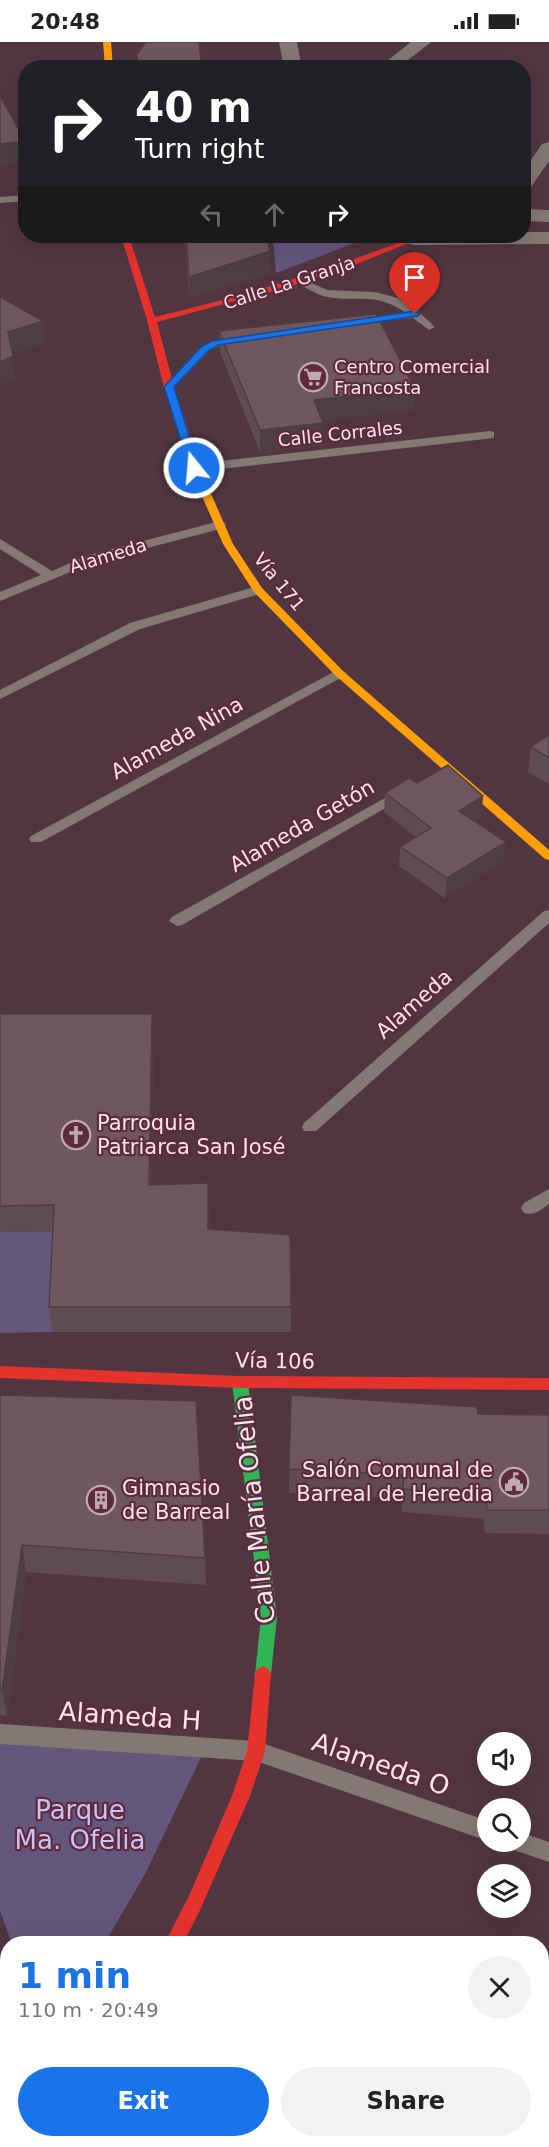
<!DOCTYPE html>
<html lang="en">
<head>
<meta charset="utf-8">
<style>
  body { margin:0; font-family:"DejaVu Sans",sans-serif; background:#f2f2f2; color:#222; height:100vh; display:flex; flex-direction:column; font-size:22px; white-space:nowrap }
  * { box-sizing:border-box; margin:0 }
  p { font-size:20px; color:#767676 }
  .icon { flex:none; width:33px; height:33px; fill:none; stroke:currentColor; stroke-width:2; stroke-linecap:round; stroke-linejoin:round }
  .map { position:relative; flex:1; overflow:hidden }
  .side { position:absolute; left:0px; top:1894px; width:549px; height:212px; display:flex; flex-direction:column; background:#fff; border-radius:24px 24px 0 0; box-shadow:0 6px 24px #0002 }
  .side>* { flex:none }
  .hud { position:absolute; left:18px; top:18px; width:513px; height:183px; border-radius:24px; box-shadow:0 6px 24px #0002; background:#202124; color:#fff; overflow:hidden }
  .fabs { position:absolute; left:477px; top:1690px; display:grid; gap:12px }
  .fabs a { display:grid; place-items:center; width:54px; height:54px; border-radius:50%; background:#fff; box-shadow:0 6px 24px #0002; font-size:30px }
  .pin { position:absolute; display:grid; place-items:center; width:51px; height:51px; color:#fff; margin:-62px -26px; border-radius:50% 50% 50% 0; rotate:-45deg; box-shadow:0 0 6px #0007 }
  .pin .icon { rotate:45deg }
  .me { position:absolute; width:66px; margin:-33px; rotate:343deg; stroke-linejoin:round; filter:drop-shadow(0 0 4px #0008) }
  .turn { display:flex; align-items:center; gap:21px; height:126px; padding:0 18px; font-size:27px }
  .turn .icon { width:78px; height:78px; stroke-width:2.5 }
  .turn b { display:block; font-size:42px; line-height:51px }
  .lanes { display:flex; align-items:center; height:57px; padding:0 18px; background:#0003; justify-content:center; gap:30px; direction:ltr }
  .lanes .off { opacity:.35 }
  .round { display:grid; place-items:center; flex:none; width:63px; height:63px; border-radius:32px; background:#f2f2f2 }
  .head { display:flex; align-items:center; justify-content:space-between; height:102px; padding:0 18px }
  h1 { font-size:36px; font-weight:700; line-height:45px; color:#1a73e8 }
  .action { display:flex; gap:12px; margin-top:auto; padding:12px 18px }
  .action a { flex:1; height:69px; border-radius:36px; background:#1a73e8; color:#fff; font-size:24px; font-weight:700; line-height:69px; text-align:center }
  .action a+a { background:#f2f2f2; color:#222 }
  .status { display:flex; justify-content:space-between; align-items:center; height:42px; padding:0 30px; background:#fff; direction:ltr }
  .status svg { height:16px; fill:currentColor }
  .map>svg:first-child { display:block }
  .green { fill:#64577d }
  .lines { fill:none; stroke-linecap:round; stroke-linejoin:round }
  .lane { fill:#847874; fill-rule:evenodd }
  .street { fill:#847874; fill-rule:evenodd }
  .fast { fill:#30b455; fill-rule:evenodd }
  .slow { fill:#ff9f0a; fill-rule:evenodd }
  .jam { fill:#e5322d; fill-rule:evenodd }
  .wall { fill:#5f4c50 }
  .shaded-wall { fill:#4e3e41 }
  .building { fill:#6f585d; stroke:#4e3e41; stroke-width:1.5 }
  .route { fill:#1a73e8; stroke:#114b97; stroke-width:1.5 }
  .labels { text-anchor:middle; stroke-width:4.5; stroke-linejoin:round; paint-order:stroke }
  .far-street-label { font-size:18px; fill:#fbe7ed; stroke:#5d2a3e }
  .far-poi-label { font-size:18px; fill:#fbe7ed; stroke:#5d2a3e; text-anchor:start }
  .street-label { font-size:21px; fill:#fbe7ed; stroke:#5d2a3e }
  .poi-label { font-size:21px; fill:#fbe7ed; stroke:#5d2a3e; text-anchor:start }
  .near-street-label { font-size:26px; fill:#fbe7ed; stroke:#5d2a3e }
  .near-park-label { font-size:26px; fill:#cec1f4; stroke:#5d2a3e }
</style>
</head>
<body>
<div class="status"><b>20:48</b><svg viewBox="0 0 49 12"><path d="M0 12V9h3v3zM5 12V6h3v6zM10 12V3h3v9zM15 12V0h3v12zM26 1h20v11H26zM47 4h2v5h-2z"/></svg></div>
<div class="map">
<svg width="549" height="2105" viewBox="0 0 549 2105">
  <rect width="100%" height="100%" fill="#513641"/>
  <!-- green -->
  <g class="green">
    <polygon points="273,197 365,197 276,231"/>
    <polygon points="56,1189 52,1290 0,1291 0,1190"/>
    <polygon points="0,1698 203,1711 145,1832 104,1902 12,1902 0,1869"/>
  </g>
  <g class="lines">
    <!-- lane -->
    <g class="lane">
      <polygon points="26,153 26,159 0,161 0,155"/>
      <path d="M 301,236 L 327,248 L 375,250 L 398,256 L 419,270 L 435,285 L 429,288 L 413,276 L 353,282 L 351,280 L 357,277 L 405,270 C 372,248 355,262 323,254 C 314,251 305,245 297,241 L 297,237 Z"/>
      <polygon points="239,294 245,297 243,299 219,304 209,309 173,347 165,347 165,343 201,305 212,299"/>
      <polygon points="490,389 494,390 494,396 194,430 188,426 194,422"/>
      <polygon points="220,479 224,480 226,483 224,486 97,519 0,559 0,550 41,533 0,507 0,497 52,529 89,513"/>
      <polygon points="258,544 264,548 263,551 140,587 0,657 0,648 130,581"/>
      <polygon points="339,627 346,631 344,634 41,800 31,800 29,797 31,794"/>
      <polygon points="403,746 410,750 408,753 182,883 177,884 169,879 172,875"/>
      <polygon points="549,868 549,881 316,1089 304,1089 302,1085 304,1081 544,869"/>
      <path d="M 549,1147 L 549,1162 C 541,1168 534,1174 524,1171 L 521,1166 L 524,1161 Z"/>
      <polygon points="0,1682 256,1699 488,1779 488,1799 256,1719 0,1702"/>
      <polygon points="520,1790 549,1800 549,1820 511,1807 508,1800 520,1800"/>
      <polygon points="8,2061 8,2085 0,2087 0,2063"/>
      <polygon points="176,2098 216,2098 219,2105 179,2105"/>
    </g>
    <!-- street -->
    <g class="street">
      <polygon points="279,0 297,0 302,26 284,26"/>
      <polygon points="411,0 431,0 398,26 378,26"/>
      <polygon points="549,100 549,119 531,145 524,147 524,128 542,102"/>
      <polygon points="524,167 549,168 549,180 524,179"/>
      <polygon points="524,190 549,190 549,202 414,203 407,201 404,197 406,194 524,194"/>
      <polygon points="54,2098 100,2098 97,2105 51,2105"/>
    </g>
    <!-- fast -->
    <polygon class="fast" points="240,1334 245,1336 248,1340 277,1575 271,1632 269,1637 263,1640 257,1637 255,1632 261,1575 232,1340 235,1336"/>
    <!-- slow -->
    <g class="slow">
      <polygon points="103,0 111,0 113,26 105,26"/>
      <polygon points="200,435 205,438 233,502 262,546 343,629 549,808 549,818 545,817 335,633 254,550 223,502 195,438"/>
    </g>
    <!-- jam -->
    <g class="jam">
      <path d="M 121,194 L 129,194 L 155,275 C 244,254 331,227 416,194 L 426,194 L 359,221 L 292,244 L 157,280 L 174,345 L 205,438 L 200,441 L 195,438 L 164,345 L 147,278 Z"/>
      <polygon points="0,1324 240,1334 549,1336 549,1348 240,1346 0,1336"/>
      <polygon points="263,1624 269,1627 271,1632 265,1709 250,1754 200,1868 183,1902 164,1902 188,1856 232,1754 247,1709 255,1632 257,1627"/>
    </g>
  </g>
  <!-- wall -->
  <g class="wall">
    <polygon points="185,194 266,194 270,231 189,256"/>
    <polygon points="219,289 414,368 322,378 323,381 323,403 260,410 220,310"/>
    <polygon points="549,693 549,742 528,730 531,705"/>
    <polygon points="417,741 483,754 481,774 474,778 504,819 445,856 399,824 400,805 416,795 384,770 385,751"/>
    <polygon points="0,972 152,972 153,998 151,1143 209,1167 209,1188 291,1265 291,1290 52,1290 49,1265 53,1189 0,1190"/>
    <polygon points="0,1353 205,1516 206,1543 26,1530 7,1674 0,1673"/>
    <polygon points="291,1353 478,1372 549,1373 549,1492 485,1491 483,1477 402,1470 402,1456 289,1451"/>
  </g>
  <!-- shaded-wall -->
  <g class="shaded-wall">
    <polygon points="25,99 26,121 0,124 0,102"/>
    <polygon points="270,209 270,231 189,256 189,235"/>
    <polygon points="43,279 45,302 10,313 8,290"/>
    <polygon points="13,314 15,337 0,344 0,320"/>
    <polygon points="415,347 414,368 313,379 314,358"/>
    <polygon points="323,381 323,403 260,410 260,388"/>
    <polygon points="483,754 481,774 458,788 459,769"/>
    <polygon points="506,800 504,819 445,856 447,836"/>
    <polygon points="152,972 153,998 151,1169 149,1143"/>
    <polygon points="22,1503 26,1530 7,1674 2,1648"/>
  </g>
  <!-- building -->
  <g class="building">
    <polygon points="146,0 199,0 202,26 138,26 137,12"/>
    <polygon points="0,56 1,56 25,99 0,102"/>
    <polygon points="186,194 266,194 270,209 189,235"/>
    <polygon points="0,255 43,279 8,290 13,314 0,320"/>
    <polygon points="376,272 415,347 314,358 323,381 260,388 219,289"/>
    <polygon points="549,693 549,716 531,705"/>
    <polygon points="448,723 483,754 459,769 506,800 447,836 400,805 431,786 385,751 409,736 417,741"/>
    <polygon points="0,972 152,972 149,1143 208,1141 208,1187 290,1193 291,1265 49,1265 54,1163 0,1164"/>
    <polygon points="0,1353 196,1359 205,1516 22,1503 2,1648 0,1648"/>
    <polygon points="291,1353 477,1365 478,1372 549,1373 549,1468 487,1468 486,1454 403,1447 404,1433 289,1427"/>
  </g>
  <!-- route -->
  <polygon class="route" points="415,269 420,272 418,274 218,303 208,309 174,345 199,426 190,428 164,345 201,305 212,299"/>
  <!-- icons -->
  <defs>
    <g id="supermarket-ring" transform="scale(1.5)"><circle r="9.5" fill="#5d2a3e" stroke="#c0a9b1" stroke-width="1.5"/><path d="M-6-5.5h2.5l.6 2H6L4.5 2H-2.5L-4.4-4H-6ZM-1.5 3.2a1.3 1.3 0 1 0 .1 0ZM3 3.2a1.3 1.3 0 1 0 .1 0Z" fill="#c0a9b1"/></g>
    <g id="church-ring" transform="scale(1.5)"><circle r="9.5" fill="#5d2a3e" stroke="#c0a9b1" stroke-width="1.5"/><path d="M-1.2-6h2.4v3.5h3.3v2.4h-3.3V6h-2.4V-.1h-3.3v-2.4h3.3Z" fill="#c0a9b1"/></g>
    <g id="civic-ring" transform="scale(1.5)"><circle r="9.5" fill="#5d2a3e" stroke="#c0a9b1" stroke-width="1.5"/><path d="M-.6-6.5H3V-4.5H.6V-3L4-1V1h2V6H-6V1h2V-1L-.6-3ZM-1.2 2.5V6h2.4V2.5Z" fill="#c0a9b1"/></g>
    <g id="building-ring" transform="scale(1.5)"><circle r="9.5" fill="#5d2a3e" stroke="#c0a9b1" stroke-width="1.5"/><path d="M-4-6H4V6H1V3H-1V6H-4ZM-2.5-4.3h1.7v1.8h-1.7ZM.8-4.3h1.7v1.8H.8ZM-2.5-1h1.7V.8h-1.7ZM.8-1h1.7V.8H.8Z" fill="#c0a9b1"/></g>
  </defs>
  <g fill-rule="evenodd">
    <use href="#supermarket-ring" x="313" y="335"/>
    <use href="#church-ring" x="76" y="1093"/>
    <use href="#civic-ring" x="514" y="1440"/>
    <use href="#building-ring" x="101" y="1458"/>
  </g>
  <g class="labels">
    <!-- far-street labels -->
    <g class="far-street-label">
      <text transform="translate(289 241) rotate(-18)" y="6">Calle La Granja</text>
      <text transform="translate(340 392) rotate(-6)" y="6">Calle Corrales</text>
      <text transform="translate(108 514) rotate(-17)" y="6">Alameda</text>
      <text transform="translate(279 540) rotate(51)" y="6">Vía 171</text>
    </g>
    <!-- far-poi labels -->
    <g class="far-poi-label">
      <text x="334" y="331">Centro Comercial<tspan x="334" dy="21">Francosta</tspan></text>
    </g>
    <!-- street labels -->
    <g class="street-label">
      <text transform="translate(177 696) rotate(-29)" y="7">Alameda Nina</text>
      <text transform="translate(302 784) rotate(-30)" y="7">Alameda Getón</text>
      <text transform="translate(414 962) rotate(-41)" y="7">Alameda</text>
      <text transform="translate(275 1319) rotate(1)" y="7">Vía 106</text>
    </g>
    <!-- poi labels -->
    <g class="poi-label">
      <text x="97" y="1088">Parroquia<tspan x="97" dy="24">Patriarca San José</tspan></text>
      <text x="493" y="1435" text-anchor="end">Salón Comunal de<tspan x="493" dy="24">Barreal de Heredia</tspan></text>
      <text x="122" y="1453">Gimnasio<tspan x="122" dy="24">de Barreal</tspan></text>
    </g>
    <!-- near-street labels -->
    <g class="near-street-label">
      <text transform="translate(254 1468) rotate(-96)" y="9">Calle María Ofelia</text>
      <text transform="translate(130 1674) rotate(4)" y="9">Alameda H</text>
      <text transform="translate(381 1722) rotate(19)" y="9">Alameda O</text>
    </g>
    <!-- near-park labels -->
    <g class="near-park-label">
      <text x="80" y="1777">Parque<tspan x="80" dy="30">Ma. Ofelia</tspan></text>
    </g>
  </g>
</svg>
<div class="fabs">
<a><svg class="icon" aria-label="sound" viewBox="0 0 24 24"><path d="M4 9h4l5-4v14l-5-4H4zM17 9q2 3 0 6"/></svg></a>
<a><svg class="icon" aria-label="search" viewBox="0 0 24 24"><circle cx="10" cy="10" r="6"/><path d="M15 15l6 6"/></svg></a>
<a><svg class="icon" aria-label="layers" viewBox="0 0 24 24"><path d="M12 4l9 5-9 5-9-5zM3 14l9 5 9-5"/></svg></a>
</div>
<div class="pin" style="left:415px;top:272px;background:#d93025"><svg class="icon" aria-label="arrive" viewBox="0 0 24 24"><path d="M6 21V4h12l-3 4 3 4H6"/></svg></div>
<svg class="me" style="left:194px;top:426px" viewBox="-20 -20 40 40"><circle r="17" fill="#1a73e8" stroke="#fff" stroke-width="3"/><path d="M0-11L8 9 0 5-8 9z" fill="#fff"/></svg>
<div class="hud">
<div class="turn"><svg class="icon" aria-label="right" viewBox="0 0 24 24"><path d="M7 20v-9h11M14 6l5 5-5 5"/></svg><div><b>40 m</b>Turn right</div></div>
<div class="lanes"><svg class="icon off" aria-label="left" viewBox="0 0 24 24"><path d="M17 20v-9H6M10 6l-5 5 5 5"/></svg><svg class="icon off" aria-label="ahead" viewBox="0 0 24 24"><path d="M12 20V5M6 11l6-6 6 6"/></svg><svg class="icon" aria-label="right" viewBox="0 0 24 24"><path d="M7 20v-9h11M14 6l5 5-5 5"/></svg></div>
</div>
<section class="side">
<div class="head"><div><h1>1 min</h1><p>110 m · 20:49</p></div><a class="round"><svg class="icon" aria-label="close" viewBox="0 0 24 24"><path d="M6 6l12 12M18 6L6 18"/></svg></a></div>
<div class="action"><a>Exit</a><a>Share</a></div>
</section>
</div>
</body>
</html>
